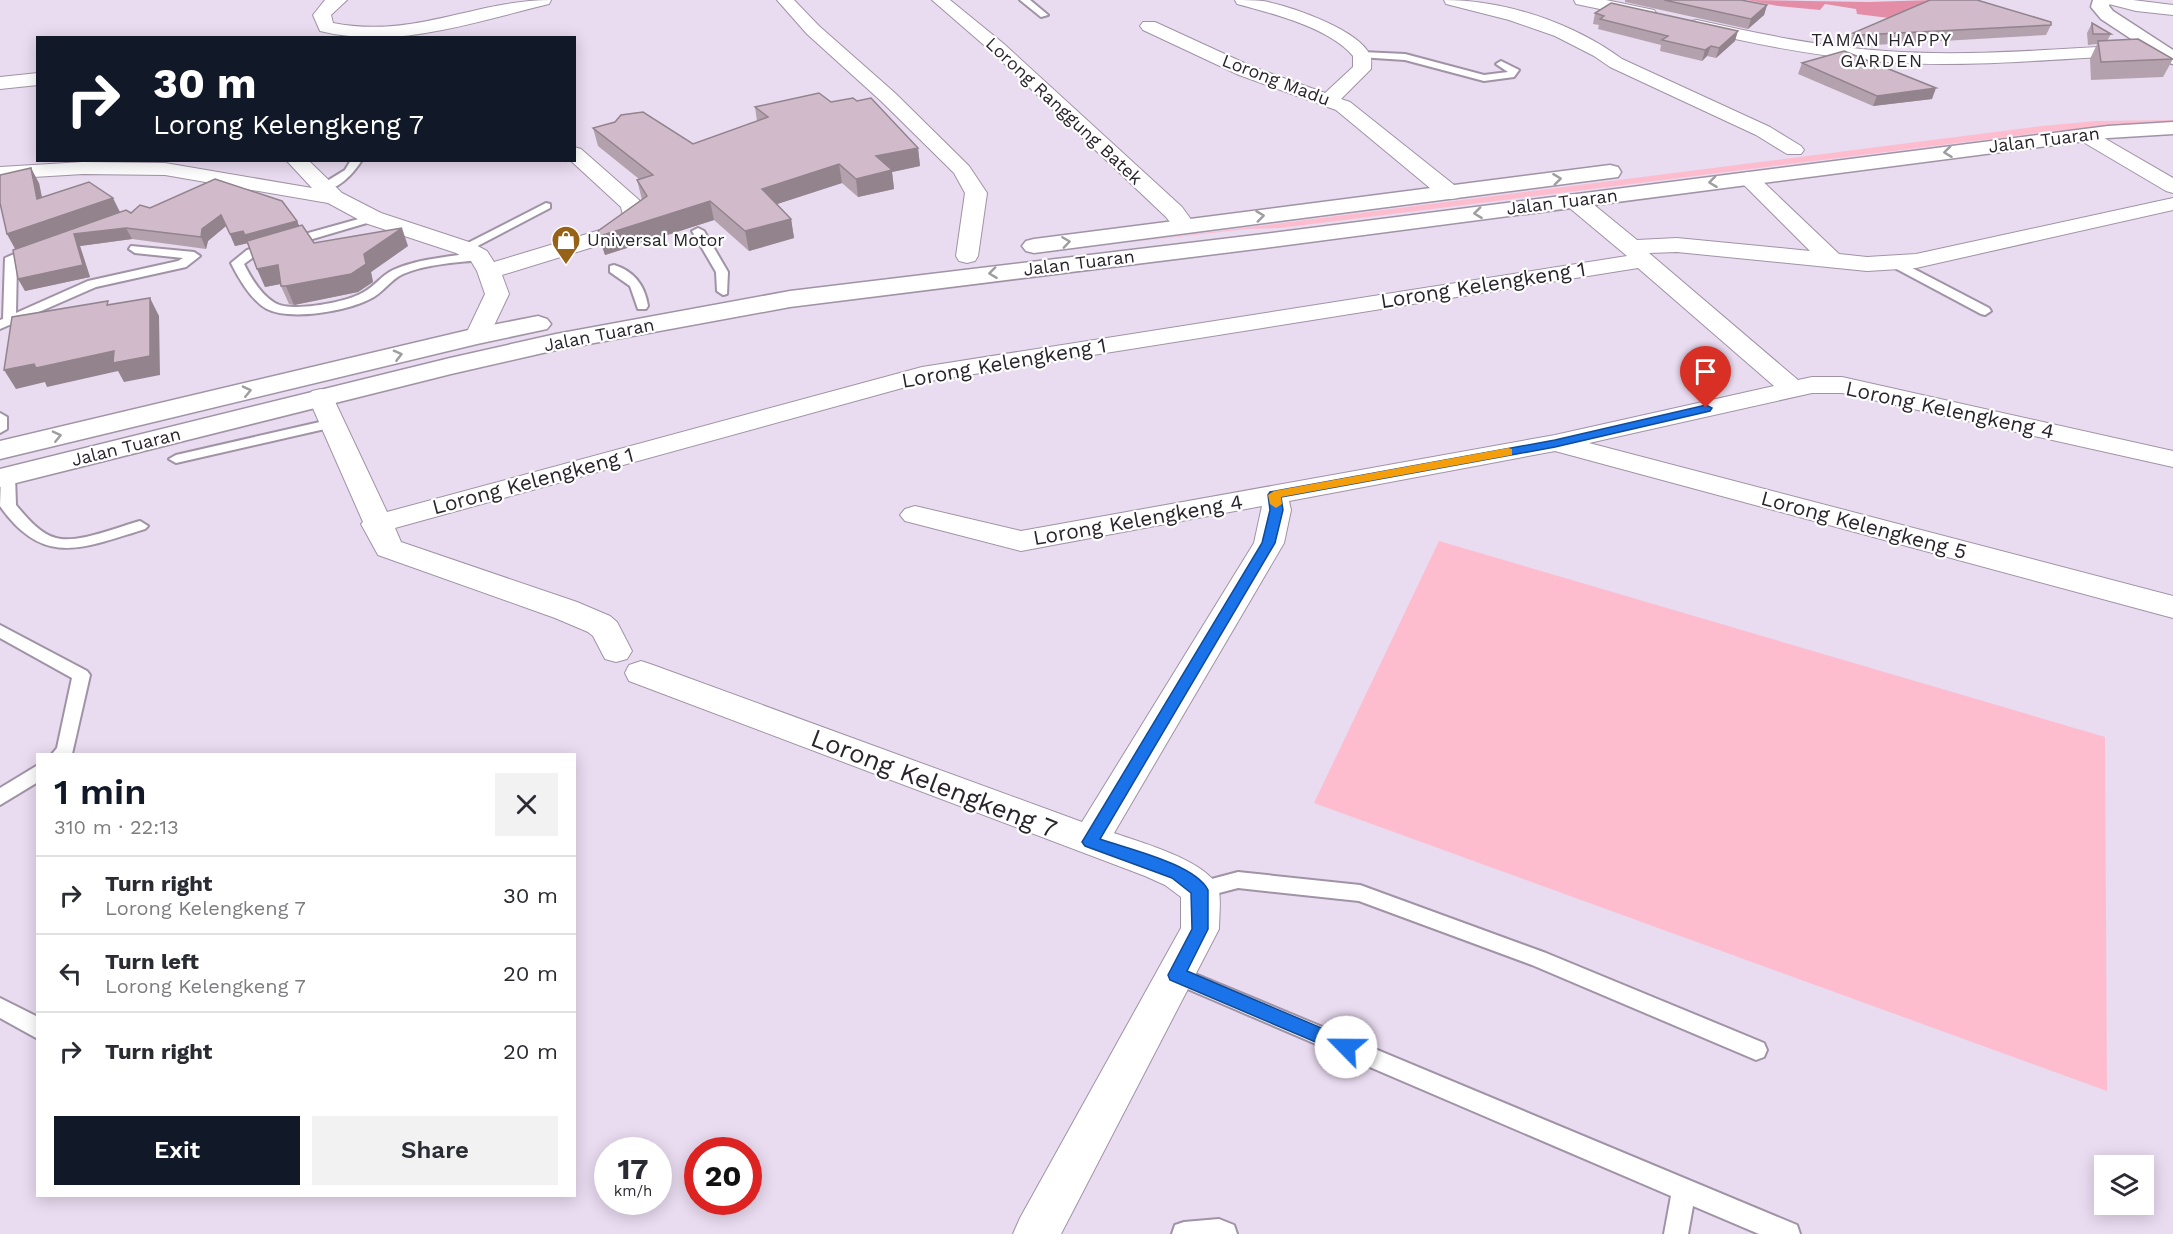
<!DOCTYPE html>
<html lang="en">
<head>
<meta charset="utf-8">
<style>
  body { margin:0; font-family:"Work Sans",sans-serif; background:#f2f2f3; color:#2b2b33; height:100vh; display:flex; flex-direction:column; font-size:22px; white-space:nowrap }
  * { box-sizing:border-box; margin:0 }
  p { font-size:20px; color:#7c7c81 }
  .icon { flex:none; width:33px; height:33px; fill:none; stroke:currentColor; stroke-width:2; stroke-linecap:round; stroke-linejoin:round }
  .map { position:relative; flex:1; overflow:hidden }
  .side { position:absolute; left:36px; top:753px; width:540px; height:444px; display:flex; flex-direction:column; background:#fff; border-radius:0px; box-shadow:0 3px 15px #0003 }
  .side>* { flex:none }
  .guide { position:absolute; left:36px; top:36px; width:540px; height:126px; border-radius:0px; box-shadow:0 3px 15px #0003; background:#111827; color:#fff; overflow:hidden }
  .fabs { position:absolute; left:2094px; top:1155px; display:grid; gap:12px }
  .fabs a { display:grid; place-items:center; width:60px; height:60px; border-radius:0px; background:#fff; box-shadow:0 3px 15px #0003; font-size:30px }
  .speed { position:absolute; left:594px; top:1137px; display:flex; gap:12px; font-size:30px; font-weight:700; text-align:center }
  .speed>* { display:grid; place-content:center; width:78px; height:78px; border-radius:50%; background:#fff; box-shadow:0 3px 15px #0003; line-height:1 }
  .speed small { font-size:15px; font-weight:400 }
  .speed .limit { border:9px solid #d22; background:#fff; color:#111 }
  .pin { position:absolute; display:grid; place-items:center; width:51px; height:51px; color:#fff; margin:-62px -26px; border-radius:50% 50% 50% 0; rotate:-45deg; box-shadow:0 0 6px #0007 }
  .pin .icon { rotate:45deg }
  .me { position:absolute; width:66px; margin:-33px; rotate:293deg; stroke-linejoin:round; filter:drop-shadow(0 0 4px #0008) }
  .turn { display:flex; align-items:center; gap:21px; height:126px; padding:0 18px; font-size:27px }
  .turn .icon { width:78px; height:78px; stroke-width:2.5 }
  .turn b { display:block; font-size:42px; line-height:51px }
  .round { display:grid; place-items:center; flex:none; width:63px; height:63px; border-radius:0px; background:#f2f2f3 }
  .headline { display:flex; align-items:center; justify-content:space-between; height:102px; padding:0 18px }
  h1 { font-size:36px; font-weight:600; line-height:45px; color:#111827 }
  .cta { display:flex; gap:12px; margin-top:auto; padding:12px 18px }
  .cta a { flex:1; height:69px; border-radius:0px; background:#111827; color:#fff; font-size:24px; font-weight:600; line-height:69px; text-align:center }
  .cta a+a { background:#f2f2f3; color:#2b2b33 }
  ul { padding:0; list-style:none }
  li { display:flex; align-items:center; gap:18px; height:78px; padding:0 18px; border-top:2px solid #e1e1e2 }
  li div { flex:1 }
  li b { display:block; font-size:22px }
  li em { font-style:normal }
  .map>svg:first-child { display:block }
  .green { fill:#fdbdcf }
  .forest { fill:#e48da7 }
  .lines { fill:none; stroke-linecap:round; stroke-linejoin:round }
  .service-casing { stroke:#a093a6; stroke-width:4 }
  .minor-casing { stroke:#a093a6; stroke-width:2 }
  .tertiary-casing { stroke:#a093a6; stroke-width:3 }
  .primary-casing { stroke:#a093a6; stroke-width:3 }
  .service { fill:#fff; fill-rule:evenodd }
  .minor { fill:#fff; fill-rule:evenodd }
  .tertiary { fill:#fff; fill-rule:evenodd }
  .primary { fill:#fff; fill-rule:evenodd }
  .wall { fill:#b4a1ae }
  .shaded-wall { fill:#92838d }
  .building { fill:#d1bbca; stroke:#92838d; stroke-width:1.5 }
  .oneway { stroke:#9f9da0 }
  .route { fill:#1a73e8; stroke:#114b97; stroke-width:1.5 }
  .slow { fill:#f59e0b }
  .labels { text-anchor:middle; stroke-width:4.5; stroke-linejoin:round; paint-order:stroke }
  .far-neighbourhood-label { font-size:18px; letter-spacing:1.5px; fill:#2a252c; stroke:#fff }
  .far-street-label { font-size:18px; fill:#2a252c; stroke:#fff }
  .far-poi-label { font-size:18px; fill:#2a252c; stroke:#fff; text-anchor:start }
  .street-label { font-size:21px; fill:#2a252c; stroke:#fff }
  .near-street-label { font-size:26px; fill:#2a252c; stroke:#fff }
</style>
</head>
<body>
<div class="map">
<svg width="2173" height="1234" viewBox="0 0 2173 1234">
  <rect width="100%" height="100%" fill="#e9dbf0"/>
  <!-- green -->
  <g class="green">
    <polygon points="2173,120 2173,123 2053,131 1280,228 1247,229 1132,242 2042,126 2096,121"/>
    <polygon points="1439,541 2105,737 2107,1091 1314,803"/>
  </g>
  <!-- forest -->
  <polygon class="forest" points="1747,0 1868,2 1933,0 1889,18 1857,14 1856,9 1825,4 1820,10 1778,6"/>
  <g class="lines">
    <!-- service casing -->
    <g class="service-casing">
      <g id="service">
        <polygon points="1020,0 1030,0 1048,15 1041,17"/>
        <polygon points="1362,52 1405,54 1484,75 1508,72 1496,64 1501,61 1519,70 1514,77 1484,81 1405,60 1359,57 1359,53"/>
        <path d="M 351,160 L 362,160 C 354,173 336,193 319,190 L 319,186 L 345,170 Z"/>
        <polygon points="546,203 550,204 550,208 468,251 460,251 458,248"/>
        <path d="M 373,215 L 377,216 L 377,220 L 255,256 L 244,264 C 251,278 261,295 275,303 C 292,313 348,302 364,292 C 375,286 382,275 393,270 C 420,258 451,257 479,252 L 485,256 L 479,260 C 454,263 426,264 403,274 C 390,280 383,293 370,299 C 347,311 291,321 267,309 C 251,300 239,279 231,263 L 247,250 Z"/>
        <polygon points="698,228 704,231 728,272 727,294 723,295 717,291 716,272 692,231"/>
        <polygon points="35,245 41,249 39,252 17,260 16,313 88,281 178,261 183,258 135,253 129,249 131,246 194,252 200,256 186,267 96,287 0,329 0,320 3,319 5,258"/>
        <polygon points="1895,259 1989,308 1991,311 1985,315 1981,314 1891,266 1891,260"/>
        <path d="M 614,265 C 634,271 645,286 648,306 L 646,309 L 638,309 L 630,286 L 610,272 L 610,266 Z"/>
        <polygon points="0,413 7,417 7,429 0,433"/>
        <polygon points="333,419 340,423 338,426 176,463 169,459 176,455"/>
        <path d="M 8,472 L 15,476 L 16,505 C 26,517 40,534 56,538 C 78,544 118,527 140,521 L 148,526 L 145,529 C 85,547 44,569 0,506 L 1,476 Z"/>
        <polygon points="0,625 87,671 90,675 72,754 52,754 57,748 72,678 0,638"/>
        <polygon points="38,765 38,782 0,805 0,788"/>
        <polygon points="1238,872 1360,885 1546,953 1764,1043 1767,1050 1764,1057 1756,1060 1532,965 1359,901 1238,888 1200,898 1193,896 1190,890 1193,884"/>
        <polygon points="1176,966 1797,1225 1800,1234 1759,1234 1693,1206 1688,1234 1664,1234 1671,1196 1169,981 1166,975 1169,969"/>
        <polygon points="0,998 38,1017 38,1039 0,1018"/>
        <polygon points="1219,1219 1234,1225 1237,1234 1172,1234 1175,1225 1184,1222"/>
      </g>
    </g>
    <!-- minor casing -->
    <g class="minor-casing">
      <g id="minor">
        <path d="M 325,0 L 347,0 L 331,15 L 333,23 C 414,39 475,0 551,0 L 549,4 C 474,22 397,50 320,31 L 313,15 Z"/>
        <polygon points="777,0 794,0 819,26 895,93 969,166 987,193 978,256 975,261 967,263 959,261 956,256 965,193 954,173 881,101 807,34"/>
        <path d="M 932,0 L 950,0 L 1004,44 L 1182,207 L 1195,225 L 1192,230 C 1178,233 1174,227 1166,217 L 992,52 Z"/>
        <path d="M 1235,0 C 1244,0 1254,0 1263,1 C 1290,6 1358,29 1370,55 C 1372,59 1371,64 1371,69 L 1341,99 L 1350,102 L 1458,188 L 1461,193 L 1458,198 L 1450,199 L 1442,198 L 1336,110 L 1239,75 L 1143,30 L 1140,26 L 1143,22 L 1155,22 L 1253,67 L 1325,93 L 1353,67 L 1353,56 C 1330,28 1271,13 1237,4 Z"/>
        <path d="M 1444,0 C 1505,0 1573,23 1622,59 L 1770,127 L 1801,146 L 1804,150 L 1801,154 L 1787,154 L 1756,135 L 1610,67 L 1594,56 L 1555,36 L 1509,20 L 1446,4 Z"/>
        <polygon points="1574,0 1606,0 1654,10 1657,14 1654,18 1648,19 1576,4"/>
        <polygon points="2107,0 2133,0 2173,5 2173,15 2136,11 2109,4"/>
        <path d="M 1697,20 C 1759,34 1822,47 1886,51 C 1969,57 2053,49 2136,45 L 2142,46 L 2145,50 L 2142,54 L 2136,55 C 2052,59 1968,68 1885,62 C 1819,57 1754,44 1691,29 L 1688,25 L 1691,21 Z"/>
        <polygon points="38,73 38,85 0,89 0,77"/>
        <polygon points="2085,129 2092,131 2173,178 2173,193 2166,191 2078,139 2075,135 2078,131"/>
        <polygon points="574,147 581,149 639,200 646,217 616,240 502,275 509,294 489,336 486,341 477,343 468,341 465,336 485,294 477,271 471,261 456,253 365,223 328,203 165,175 83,174 0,179 0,167 83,162 165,163 312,188 286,160 308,160 342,193 381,213 472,243 487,251 494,262 600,230 623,215 621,207 570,160 574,160"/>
        <path d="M 1748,172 L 1755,174 L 1839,254 L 1867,257 L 1916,254 L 2173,198 L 2173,210 L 1916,268 L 1867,271 L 1677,252 L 1649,253 L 1798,380 L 1812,377 L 1842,377 L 2173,451 L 2173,467 L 1842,393 L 1812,393 L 1589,443 L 2173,596 L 2173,618 L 1555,451 L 1289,501 L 1291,510 L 1284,543 L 1114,833 C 1139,842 1213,862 1219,891 C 1221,903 1219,917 1219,929 L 1061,1234 L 1013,1234 L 1020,1218 L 1181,928 L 1181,897 L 1165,885 L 1145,876 L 629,681 L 625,673 L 629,665 L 641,661 L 653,665 L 1082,822 L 1254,543 L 1262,506 L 1021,551 L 905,521 L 900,515 L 905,509 L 915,506 L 1021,531 L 1555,435 L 1774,386 L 1638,268 L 924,382 L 395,528 L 401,542 L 577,602 L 610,616 L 617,622 L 632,651 L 627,659 L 616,662 L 605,659 L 593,636 L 588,632 L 555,618 L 378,555 L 361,524 L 363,522 L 308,397 L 312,391 L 321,389 L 330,391 L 387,512 L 922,367 L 1627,256 L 1566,205 L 1563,200 L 1566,195 L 1574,194 L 1582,195 L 1637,240 L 1677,238 L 1810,251 L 1741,182 L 1738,178 L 1741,174 Z"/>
      </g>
    </g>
    <!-- tertiary casing -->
    <g class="tertiary-casing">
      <polygon id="tertiary" points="2093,0 2111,0 2109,6 2113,11 2173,50 2173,64 2166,62 2101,19 2091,7"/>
    </g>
    <!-- primary casing -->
    <g class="primary-casing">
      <g id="primary">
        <polygon points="2173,122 2173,134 2108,138 1264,248 790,307 556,350 451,374 0,487 0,469 450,358 556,334 790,291 1264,234 2108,126"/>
        <polygon points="1610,165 1618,167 1621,172 1618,177 1034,253 1026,251 1022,246 1026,241 1034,239"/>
        <polygon points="538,316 547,319 551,324 547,329 477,344 0,459 0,441 477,328"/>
      </g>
    </g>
    <!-- service -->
    <use href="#service" class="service"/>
    <!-- minor -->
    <use href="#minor" class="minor"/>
    <!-- tertiary -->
    <use href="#tertiary" class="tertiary"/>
    <!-- primary -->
    <use href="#primary" class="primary"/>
  </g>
  <!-- wall -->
  <g class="wall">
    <polygon points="1625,0 1741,0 1767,5 1764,15 1748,29 1625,2"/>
    <polygon points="1595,13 1735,41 1716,58 1707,56 1702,61 1660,51 1661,45 1598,29 1599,25 1593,24"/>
    <polygon points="2092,23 2111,34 2107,41 2173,59 2163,77 2091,80 2090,59 2097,44 2088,45 2087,33"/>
    <polygon points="2051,25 2046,35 1856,46 1849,44 1853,33"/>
    <polygon points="1802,63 1932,99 1873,106 1798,74"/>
    <polygon points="831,102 918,148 920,166 892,172 894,189 858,197 842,183 777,204 791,219 794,238 749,251 714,220 605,255 603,250 598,231 642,200 637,180 639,179 598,146 593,128 615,122 693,144 757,121 755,107"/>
    <polygon points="39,183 42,197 120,212 131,213 150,208 297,221 299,226 314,243 408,246 371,272 373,282 358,292 294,305 289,304 280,284 265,287 247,243 235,246 226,226 208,241 206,249 132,239 80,246 90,277 25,291 15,249 7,234"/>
  </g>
  <!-- shaded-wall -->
  <g class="shaded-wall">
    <polygon points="1767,5 1764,15 1748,29 1751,19"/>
    <polygon points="1738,31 1735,41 1716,58 1719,48"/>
    <polygon points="1711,46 1707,56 1702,61 1705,50"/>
    <polygon points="1936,88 1932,99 1873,106 1877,96"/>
    <polygon points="918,148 920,166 892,172 894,189 858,197 856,179 876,156"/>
    <polygon points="839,164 842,183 765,208 762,189"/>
    <polygon points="31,168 39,183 45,214 37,199"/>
    <polygon points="113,198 121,214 16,250 7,234"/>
    <polygon points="710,201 714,220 605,255 600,236"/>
    <polygon points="221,215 226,226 208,241 206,249 201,237 202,229"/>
    <polygon points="791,219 794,238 749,251 745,231"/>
    <polygon points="297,221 302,232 235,246 230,234 243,231"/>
    <polygon points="126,228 132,239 80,246 90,277 25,291 18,279 74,234"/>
    <polygon points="402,228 408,246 371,272 373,282 358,292 294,305 286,286 364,254"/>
    <polygon points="278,265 286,283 265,287 257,269"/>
    <polygon points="150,298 159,316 160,375 124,382 118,371 47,387 45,382 16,389 4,370"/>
  </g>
  <!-- building -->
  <g class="building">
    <polygon points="1664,0 1741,0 1767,5 1751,19"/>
    <polygon points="1930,0 1977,0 2051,22 2051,25 1860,35 1853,33"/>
    <polygon points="1611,3 1738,31 1719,48 1711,46 1705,50 1662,40 1668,36 1600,19 1604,16 1595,13"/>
    <polygon points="2092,23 2111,34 2093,34"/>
    <polygon points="2138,39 2173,59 2101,62 2098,41"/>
    <polygon points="1844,51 1936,88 1877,96 1802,63"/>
    <polygon points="819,93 831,102 853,98 857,101 871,98 918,148 876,156 892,170 856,179 839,164 762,189 791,219 745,231 710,201 600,236 598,231 647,196 637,180 653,175 593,128 615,122 621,115 643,112 693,144 768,117 755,107"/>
    <polygon points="31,168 37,199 89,182 113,198 7,234 0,203 0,175"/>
    <polygon points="215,179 282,201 297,221 245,235 243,231 230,234 221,215 202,229 201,237 126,228 74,234 83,265 18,279 13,250 126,210 131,213 140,205 150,208"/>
    <polygon points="302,225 314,243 402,228 364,254 366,264 351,274 286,286 281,286 278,265 257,269 247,241"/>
    <polygon points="150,298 150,356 113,363 114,351 36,368 34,364 4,370 12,317 108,301 107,305"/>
  </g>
  <!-- one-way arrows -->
  <defs><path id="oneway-chevron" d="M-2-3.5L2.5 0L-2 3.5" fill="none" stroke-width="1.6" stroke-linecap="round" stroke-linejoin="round" transform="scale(1.5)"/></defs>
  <g class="oneway">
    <use href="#oneway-chevron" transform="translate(1948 152) rotate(173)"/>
    <use href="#oneway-chevron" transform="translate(1557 179) rotate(-7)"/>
    <use href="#oneway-chevron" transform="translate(1713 182) rotate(173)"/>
    <use href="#oneway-chevron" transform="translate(1478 213) rotate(173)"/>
    <use href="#oneway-chevron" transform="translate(1260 216) rotate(-7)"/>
    <use href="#oneway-chevron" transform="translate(1066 242) rotate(-8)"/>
    <use href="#oneway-chevron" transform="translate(993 273) rotate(173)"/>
    <use href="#oneway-chevron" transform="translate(398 355) rotate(-14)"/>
    <use href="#oneway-chevron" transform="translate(247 391) rotate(-13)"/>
    <use href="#oneway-chevron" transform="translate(57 436) rotate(-13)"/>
  </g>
  <!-- route -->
  <path class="route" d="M 1706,405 L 1712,408 L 1710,411 L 1555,447 L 1281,497 L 1283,510 L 1275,543 L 1100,839 C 1128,849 1195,864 1208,890 L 1208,929 L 1187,971 L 1352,1041 L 1355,1047 L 1352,1053 L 1346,1055 L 1170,980 L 1168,975 L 1192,929 L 1191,893 L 1172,878 L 1085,846 L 1082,842 L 1262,543 L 1270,510 L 1268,495 L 1270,492 L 1555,440 Z"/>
  <!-- slow -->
  <polygon class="slow" points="1508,448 1512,449 1512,455 1281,497 1282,504 1276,508 1270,504 1268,495 1274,491"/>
  <!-- icons -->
  <defs>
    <g id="shop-pin" transform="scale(1.5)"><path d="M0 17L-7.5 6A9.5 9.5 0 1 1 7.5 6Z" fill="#966217" stroke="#fff"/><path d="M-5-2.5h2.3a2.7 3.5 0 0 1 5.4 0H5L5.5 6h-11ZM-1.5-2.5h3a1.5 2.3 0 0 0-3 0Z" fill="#fff"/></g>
  </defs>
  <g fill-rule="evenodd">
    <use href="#shop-pin" x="566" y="240"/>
  </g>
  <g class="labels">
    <!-- far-neighbourhood labels -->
    <g class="far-neighbourhood-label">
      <text x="1882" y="46">TAMAN HAPPY<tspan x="1882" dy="21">GARDEN</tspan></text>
    </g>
    <!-- far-street labels -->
    <g class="far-street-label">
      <text transform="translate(1276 80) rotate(21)" y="6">Lorong Madu</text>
      <text transform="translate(1064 111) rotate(43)" y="6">Lorong Ranggung Batek</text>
      <text transform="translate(2044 140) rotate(-7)" y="6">Jalan Tuaran</text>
      <text transform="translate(1562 202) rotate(-7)" y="6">Jalan Tuaran</text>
      <text transform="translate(1079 263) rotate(-7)" y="6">Jalan Tuaran</text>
      <text transform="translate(599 335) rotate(-11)" y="6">Jalan Tuaran</text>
      <text transform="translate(126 447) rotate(-14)" y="6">Jalan Tuaran</text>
    </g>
    <!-- far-poi labels -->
    <g class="far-poi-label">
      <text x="587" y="246">Universal Motor</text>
    </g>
    <!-- street labels -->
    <g class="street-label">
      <text transform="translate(1483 285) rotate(-9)" y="7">Lorong Kelengkeng 1</text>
      <text transform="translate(1004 363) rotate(-10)" y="7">Lorong Kelengkeng 1</text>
      <text transform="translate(1950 410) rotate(12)" y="7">Lorong Kelengkeng 4</text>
      <text transform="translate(533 481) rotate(-15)" y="7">Lorong Kelengkeng 1</text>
      <text transform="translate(1138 520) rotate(-10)" y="7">Lorong Kelengkeng 4</text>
      <text transform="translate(1864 525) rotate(15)" y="7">Lorong Kelengkeng 5</text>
    </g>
    <!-- near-street labels -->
    <g class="near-street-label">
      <text transform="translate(934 783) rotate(21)" y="9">Lorong Kelengkeng 7</text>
    </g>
  </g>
</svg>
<div class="fabs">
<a><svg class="icon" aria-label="layers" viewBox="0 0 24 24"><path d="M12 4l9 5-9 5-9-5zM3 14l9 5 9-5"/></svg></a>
</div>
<div class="speed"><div>17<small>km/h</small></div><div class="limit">20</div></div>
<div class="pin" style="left:1706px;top:408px;background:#d93025"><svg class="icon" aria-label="arrive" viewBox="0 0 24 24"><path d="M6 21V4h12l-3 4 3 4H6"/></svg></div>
<svg class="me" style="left:1346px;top:1047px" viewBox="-20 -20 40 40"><circle r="19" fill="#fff"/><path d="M0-13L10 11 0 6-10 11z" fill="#1a73e8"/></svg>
<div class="guide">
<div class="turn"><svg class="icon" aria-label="right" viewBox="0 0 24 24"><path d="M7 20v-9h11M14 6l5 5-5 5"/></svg><div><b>30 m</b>Lorong Kelengkeng 7</div></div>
</div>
<section class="side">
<div class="headline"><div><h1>1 min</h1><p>310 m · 22:13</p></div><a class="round"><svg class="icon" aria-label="close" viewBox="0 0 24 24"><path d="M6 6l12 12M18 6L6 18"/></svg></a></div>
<ul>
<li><svg class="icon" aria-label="right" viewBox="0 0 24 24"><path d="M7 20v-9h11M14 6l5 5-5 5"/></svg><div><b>Turn right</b><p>Lorong Kelengkeng 7</p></div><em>30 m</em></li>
<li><svg class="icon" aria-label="left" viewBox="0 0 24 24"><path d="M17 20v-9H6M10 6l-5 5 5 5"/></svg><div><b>Turn left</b><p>Lorong Kelengkeng 7</p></div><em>20 m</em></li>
<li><svg class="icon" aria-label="right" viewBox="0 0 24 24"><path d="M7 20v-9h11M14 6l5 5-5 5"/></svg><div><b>Turn right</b></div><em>20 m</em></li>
</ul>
<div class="cta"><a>Exit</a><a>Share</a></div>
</section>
</div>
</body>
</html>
